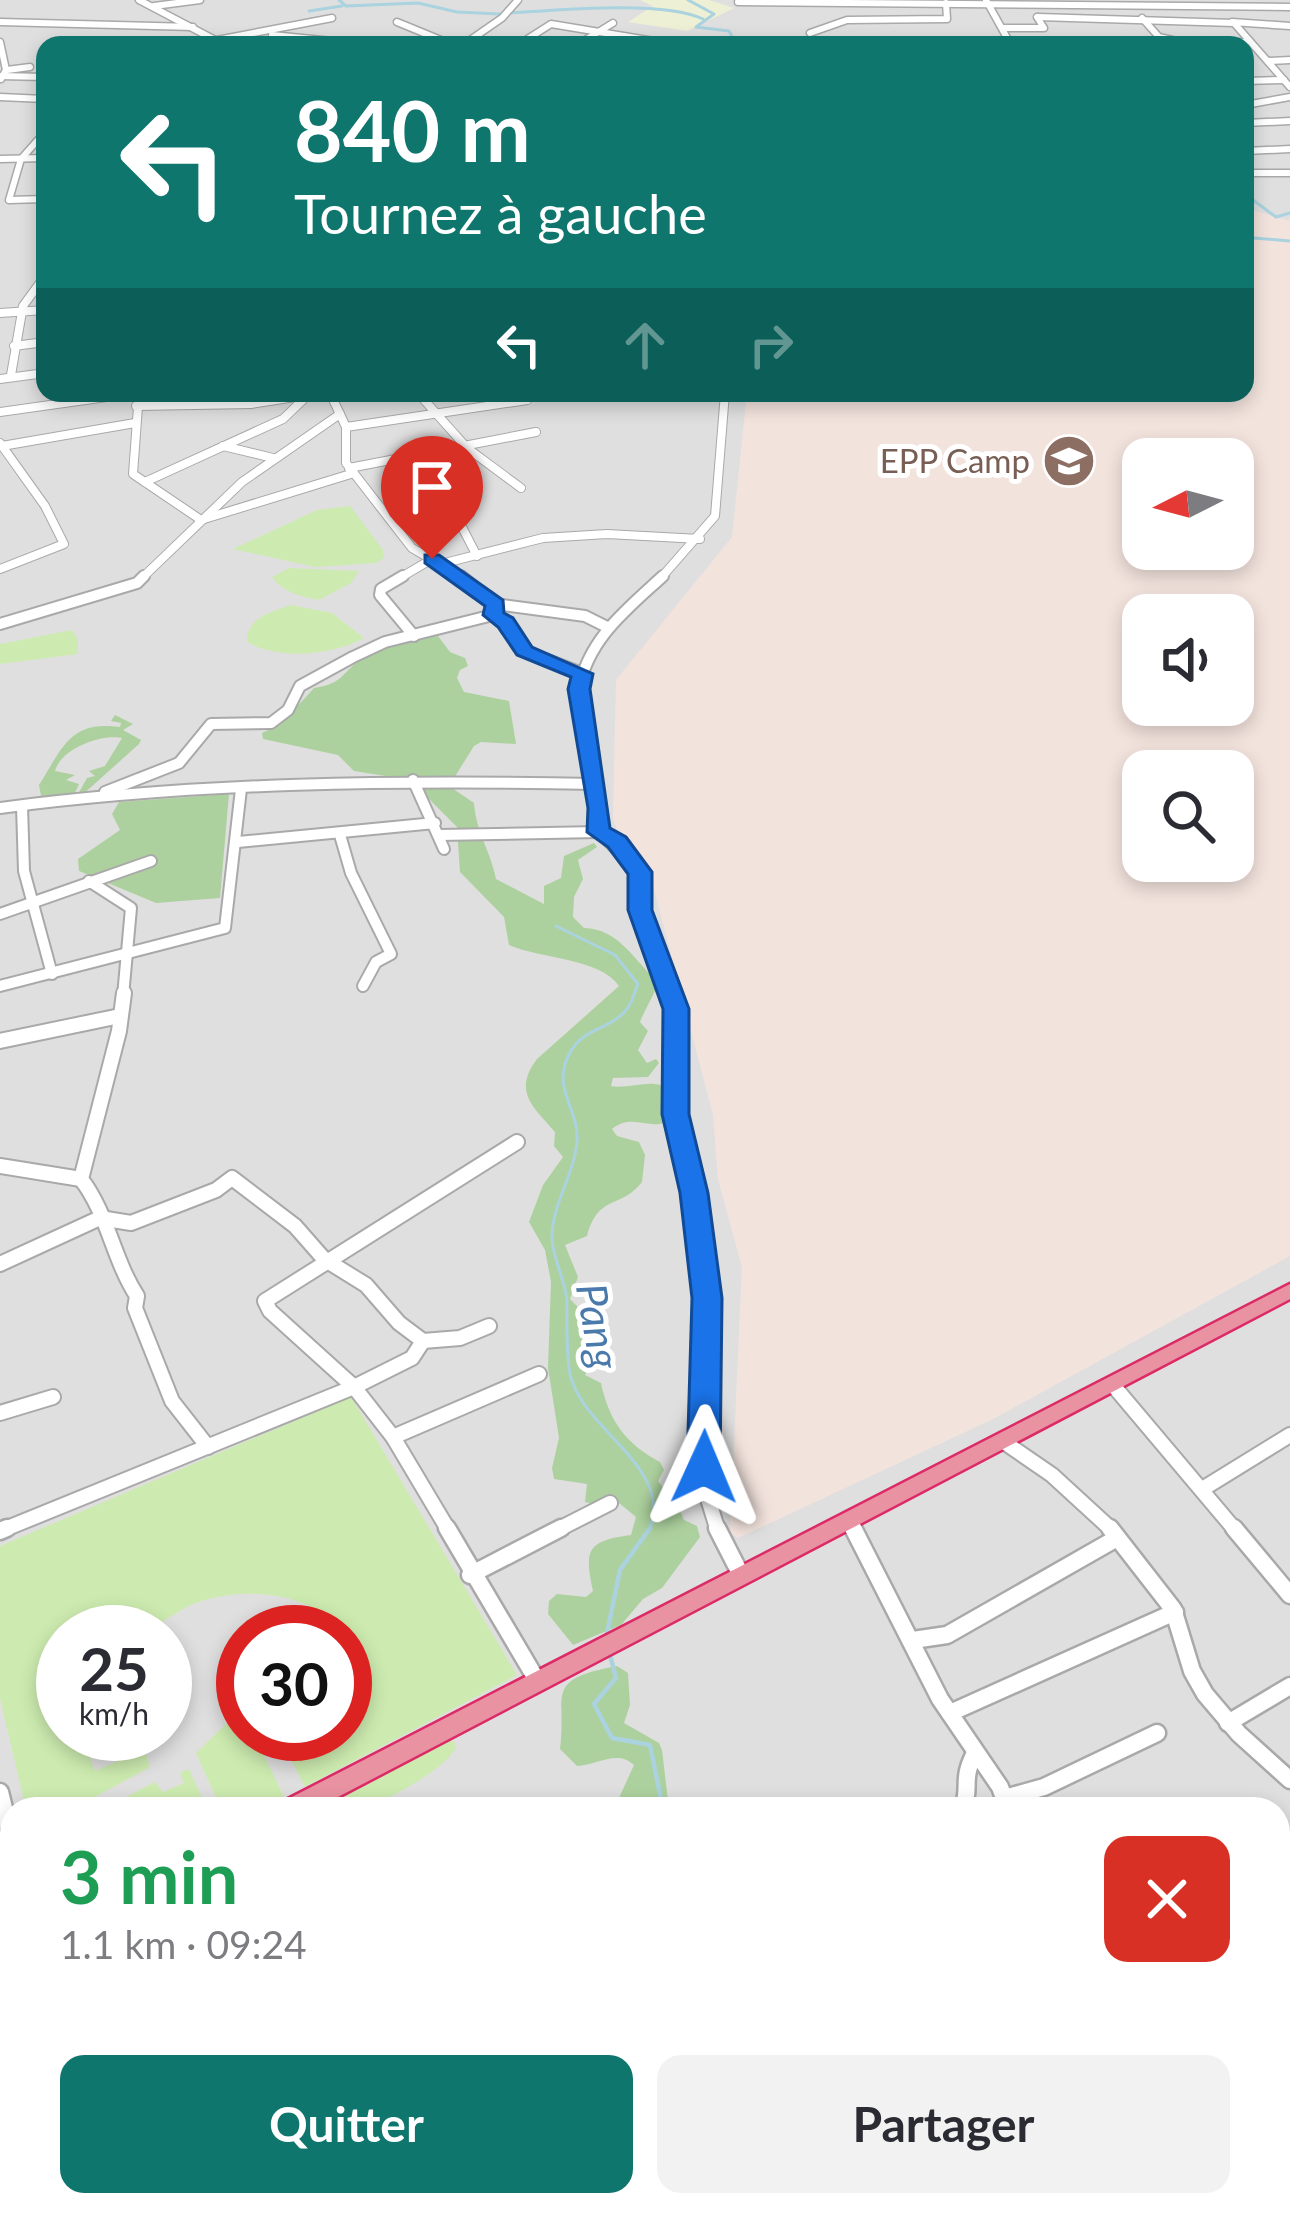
<!DOCTYPE html>
<html lang="fr">
<head>
<meta charset="utf-8">
<style>
  body { margin:0; font-family:Lato,sans-serif; background:#f2f2f3; color:#2b2b33; height:100vh; display:flex; flex-direction:column; font-size:45px; white-space:nowrap }
  * { box-sizing:border-box; margin:0 }
  p { font-size:39px; color:#7c7c81 }
  .icon { flex:none; width:66px; height:66px; fill:none; stroke:currentColor; stroke-width:2; stroke-linecap:round; stroke-linejoin:round }
  .map { position:relative; flex:1; overflow:hidden }
  .sheet { position:absolute; left:0px; top:1797px; width:1290px; height:420px; display:flex; flex-direction:column; background:#fff; border-radius:36px 36px 0 0; box-shadow:0 6px 18px #0003 }
  .sheet>* { flex:none }
  .top-card { position:absolute; left:36px; top:36px; width:1218px; height:366px; border-radius:24px; box-shadow:0 6px 18px #0003; background:#0f766e; color:#fff; overflow:hidden }
  .needle { width:78px; rotate:264deg }
  .tools { position:absolute; left:1122px; top:438px; display:grid; gap:24px }
  .tools a { display:grid; place-items:center; width:132px; height:132px; border-radius:24px; background:#fff; box-shadow:0 6px 18px #0003; font-size:60px }
  .speed { position:absolute; left:36px; top:1605px; display:flex; gap:24px; font-size:60px; font-weight:700; text-align:center }
  .speed>* { display:grid; place-content:center; width:156px; height:156px; border-radius:50%; background:#fff; box-shadow:0 6px 18px #0003; line-height:1 }
  .speed small { font-size:30px; font-weight:400 }
  .speed .limit { border:18px solid #d22; background:#fff; color:#111 }
  .pin { position:absolute; display:grid; place-items:center; width:102px; height:102px; color:#fff; margin:-123px -51px; border-radius:50% 50% 50% 0; rotate:-45deg; box-shadow:0 0 12px #0007 }
  .pin .icon { rotate:45deg }
  .me { position:absolute; width:132px; margin:-66px; rotate:1deg; stroke-linejoin:round; filter:drop-shadow(0 0 9px #0008) }
  .turn { display:flex; align-items:center; gap:42px; height:252px; padding:0 60px; font-size:54px }
  .turn .icon { width:156px; height:156px; stroke-width:2.5 }
  .turn b { display:block; font-size:84px; line-height:102px }
  .lanes { display:flex; align-items:center; height:114px; padding:0 60px; background:#0003; justify-content:center; gap:60px; direction:ltr }
  .lanes .off { opacity:.35 }
  .round { display:grid; place-items:center; flex:none; width:126px; height:126px; border-radius:24px; background:#f2f2f3 }
  .overview { display:flex; align-items:center; justify-content:space-between; height:204px; padding:0 60px }
  h1 { font-size:72px; font-weight:700; line-height:90px; color:#1e9e55 }
  .cta { display:flex; gap:24px; margin-top:auto; padding:24px 60px }
  .cta a { flex:1; height:138px; border-radius:24px; background:#0f766e; color:#fff; font-size:48px; font-weight:700; line-height:138px; text-align:center }
  .cta a+a { background:#f2f2f3; color:#2b2b33 }
  .map>svg:first-child { display:block }
  .residential { fill:#e0dfdf; fill-rule:evenodd }
  .education { fill:#ffffe5 }
  .military { fill:#f3e3dd; fill-rule:evenodd }
  .farmland { fill:#eef0d5 }
  .grass { fill:#cdebb0 }
  .forest { fill:#add19e }
  .lines { fill:none; stroke-linecap:round; stroke-linejoin:round }
  .stream-far1 { stroke:#aad3df; stroke-width:3 }
  .stream { stroke:#aad3df; stroke-width:4.5 }
  .minor-far4-casing { stroke:#a9a9a9; stroke-width:9 }
  .minor-far3-casing { stroke:#a9a9a9; stroke-width:10 }
  .minor-far2-casing { stroke:#a9a9a9; stroke-width:14 }
  .minor-far1-casing { stroke:#a9a9a9; stroke-width:18 }
  .minor-casing { stroke:#a9a9a9; stroke-width:21 }
  .highway-casing { stroke:#dc2a67; stroke-width:5 }
  .minor-far4 { stroke:#fff; stroke-width:6 }
  .minor-far3 { stroke:#fff; stroke-width:8 }
  .minor-far2 { stroke:#fff; stroke-width:10 }
  .minor-far1 { stroke:#fff; stroke-width:14 }
  .minor { stroke:#fff; stroke-width:16 }
  .highway { fill:#e892a2; fill-rule:evenodd }
  .route { fill:#1a73e8; stroke:#114b97; stroke-width:3 }
  .labels { text-anchor:middle; stroke-width:10; stroke-linejoin:round; paint-order:stroke }
  .far-education-label { font-size:33px; fill:#785e54; stroke:#fff; text-anchor:end }
  .water-label { font-size:42px; font-style:italic; fill:#4a7aab; stroke:#fff }
</style>
</head>
<body>
<div class="map">
<svg width="1290" height="2217" viewBox="0 0 1290 2217">
  <rect width="100%" height="100%" fill="#f2efe9"/>
  <!-- residential -->
  <path class="residential" d="M 0,0 L 1290,0 L 1290,2217 L 0,2217 ZM 45,45 L 1245,45 L 1245,393 L 45,393 ZM 1143,459 L 1233,459 L 1233,549 L 1143,549 ZM 1143,615 L 1233,615 L 1233,705 L 1143,705 ZM 1143,771 L 1233,771 L 1233,861 L 1143,861 ZM 63,1632 L 165,1632 L 165,1734 L 63,1734 ZM 243,1632 L 345,1632 L 345,1734 L 243,1734 ZM 12,1809 L 1278,1809 L 1278,2205 L 12,2205 Z"/>
  <!-- education -->
  <g class="education">
    <polygon points="99,2205 194,2205 197,2217 79,2217"/>
    <polygon points="233,2205 658,2205 628,2217 235,2217"/>
  </g>
  <!-- military -->
  <path class="military" d="M 1245,208 L 1290,221 L 1290,1256 L 993,1419 L 738,1538 L 730,1533 L 742,1267 L 718,1179 L 713,1115 L 650,874 L 628,857 L 613,819 L 616,680 L 732,537 L 747,393 L 1245,393 ZM 1143,459 L 1233,459 L 1233,549 L 1143,549 ZM 1143,615 L 1233,615 L 1233,705 L 1143,705 ZM 1143,771 L 1233,771 L 1233,861 L 1143,861 Z"/>
  <!-- farmland -->
  <polygon class="farmland" points="640,0 709,0 734,8 687,31 628,22 653,6"/>
  <!-- grass -->
  <g class="grass">
    <polygon points="350,506 383,550 384,558 376,563 315,567 233,549 317,510"/>
    <path d="M 289,568 L 359,571 L 351,583 L 319,600 C 300,596 284,593 272,577 Z"/>
    <path d="M 291,605 L 332,613 L 364,638 C 331,656 280,660 247,642 C 247,617 271,612 291,605 Z"/>
    <polygon points="72,630 78,640 78,654 0,664 0,644"/>
    <path d="M 351,1397 L 517,1675 L 305,1787 L 278,1734 L 345,1734 L 345,1632 L 327,1632 L 336,1627 C 305,1590 240,1587 196,1603 C 177,1610 157,1628 138,1632 C 115,1637 86,1632 63,1632 L 63,1682 L 44,1697 L 51,1711 L 63,1713 L 63,1734 L 87,1734 L 83,1738 L 95,1771 L 133,1754 L 128,1739 L 134,1737 L 143,1745 L 150,1767 L 73,1809 L 26,1809 L 0,1699 L 0,1546 Z"/>
    <polygon points="228,1722 243,1727 243,1734 254,1734 284,1797 262,1809 221,1809 196,1753"/>
    <path d="M 447,1741 L 454,1741 L 456,1748 C 442,1771 386,1802 359,1809 C 345,1812 325,1809 310,1809 Z"/>
    <polygon points="189,1769 207,1809 103,1809 155,1782 163,1792 184,1783 180,1773"/>
  </g>
  <!-- forest -->
  <g class="forest">
    <path d="M 438,636 L 450,652 L 465,658 L 468,666 L 460,670 L 457,678 L 464,692 L 509,701 L 516,744 L 481,742 L 474,746 L 449,786 L 474,803 C 476,832 491,852 496,879 L 544,904 L 544,886 L 561,878 L 564,856 L 594,843 L 597,847 L 578,860 L 583,879 L 574,897 L 573,917 L 584,928 C 620,929 634,961 659,983 L 642,1017 L 640,1022 L 648,1031 L 638,1050 L 647,1063 L 656,1059 L 659,1063 L 648,1077 L 613,1078 L 611,1086 C 636,1091 682,1063 667,1122 C 648,1130 632,1113 612,1129 L 617,1136 L 639,1142 L 645,1155 L 642,1182 C 620,1210 599,1193 587,1236 L 565,1245 L 578,1277 L 570,1299 L 585,1314 L 594,1353 L 585,1375 L 601,1383 C 609,1421 626,1444 660,1462 L 664,1470 L 658,1481 C 666,1491 681,1510 684,1520 L 697,1526 L 700,1537 L 662,1588 L 643,1599 L 621,1625 L 573,1645 L 548,1614 L 549,1601 L 557,1594 L 586,1597 L 593,1591 C 584,1549 587,1541 631,1535 L 636,1517 L 613,1498 L 594,1504 L 585,1502 L 587,1484 L 554,1479 L 552,1468 L 559,1438 L 548,1368 L 551,1282 L 545,1250 L 529,1222 L 543,1185 L 563,1157 L 554,1146 L 555,1132 C 534,1107 512,1092 537,1059 L 619,986 C 600,958 541,959 509,945 L 504,917 L 460,872 L 457,827 L 423,793 L 426,776 L 392,777 L 354,771 L 338,755 L 263,739 L 262,733 L 281,724 L 314,688 C 345,683 340,673 362,659 C 386,644 411,640 438,636 Z"/>
    <path d="M 115,715 L 133,724 L 123,730 L 141,740 L 139,744 L 81,796 L 77,796 L 87,778 L 95,776 L 89,771 L 105,766 L 122,738 C 100,734 61,749 55,771 L 75,775 L 66,780 L 79,784 L 74,795 L 41,796 L 39,785 C 63,747 70,720 120,727 L 121,723 L 111,721 Z"/>
    <polygon points="229,794 220,898 156,903 79,871 78,859 120,830 112,814 119,802"/>
    <path d="M 617,1666 L 628,1673 L 630,1705 L 624,1723 L 659,1743 L 662,1750 L 669,1809 L 614,1809 L 634,1765 C 617,1749 597,1765 577,1766 L 560,1749 C 567,1693 543,1680 617,1666 Z"/>
  </g>
  <g class="lines">
    <!-- stream-far1 -->
    <g class="stream-far1">
      <polyline points="339,0 346,6 418,3 457,12 500,14"/>
      <polyline points="688,0 714,14 696,27 729,31 734,40 752,45"/>
      <polyline points="309,11 342,6"/>
      <path d="M 509,13 C 558,10 664,0 703,19"/>
      <polyline points="1245,194 1276,217 1290,213"/>
      <polyline points="1245,243 1254,238 1290,241"/>
      <path d="M 556,926 L 615,955 L 638,984 C 635,991 632,1003 627,1009 C 608,1033 580,1025 566,1061 C 555,1091 579,1111 577,1141 C 575,1173 551,1206 552,1239 C 553,1260 566,1281 567,1302 C 567,1324 566,1352 570,1374 C 582,1430 676,1468 649,1531"/>
    </g>
    <!-- stream -->
    <g class="stream">
      <polyline points="607,1633 620,1570 650,1528"/>
      <polyline points="610,1655 616,1678 594,1704 612,1738 650,1745 663,1809"/>
      <polyline points="767,2205 768,2217"/>
    </g>
    <!-- minor-far4 casing -->
    <g class="minor-far4-casing">
      <g id="minor-far4">
        <polyline points="139,0 217,41"/>
        <polyline points="986,0 1011,45"/>
        <polyline points="738,2 1290,7"/>
        <polyline points="154,6 200,0"/>
        <polyline points="1038,17 1234,23 1290,87"/>
        <polyline points="1142,18 1159,37 1185,43"/>
        <polyline points="0,22 193,27"/>
        <polyline points="397,22 453,45"/>
        <polyline points="1232,22 1290,26"/>
        <polyline points="1004,28 1044,28 1037,17"/>
        <polyline points="810,33 847,20 947,19 946,3"/>
        <polyline points="272,35 373,45"/>
        <polyline points="0,42 6,70 1,79"/>
        <polyline points="1186,44 1246,42"/>
        <polyline points="161,45 196,44 332,18"/>
        <polyline points="463,45 502,18 518,0"/>
        <polyline points="518,45 551,24 678,45"/>
        <polyline points="577,45 613,23"/>
        <polyline points="1268,61 1290,60"/>
        <polyline points="7,70 30,67"/>
        <polyline points="0,76 45,77"/>
        <polyline points="1245,81 1284,80"/>
        <polyline points="0,97 45,99"/>
        <polyline points="1245,105 1290,97"/>
        <polyline points="1245,123 1290,121"/>
        <polyline points="45,132 21,159 9,200 45,199"/>
        <polyline points="1245,151 1290,149"/>
        <polyline points="0,159 45,158"/>
        <polyline points="1245,173 1290,173"/>
      </g>
    </g>
    <!-- minor-far3 casing -->
    <g class="minor-far3-casing">
      <g id="minor-far3">
        <polyline points="0,313 45,310"/>
        <polyline points="14,346 45,342"/>
        <polyline points="11,375 23,306 45,276"/>
        <polyline points="0,379 45,373"/>
        <polyline points="139,393 133,474 201,520 354,473"/>
        <polyline points="330,393 346,427 346,463 412,548 465,579"/>
        <polyline points="418,393 467,448 521,488"/>
        <polyline points="136,406 251,404 308,395"/>
        <polyline points="0,412 135,393"/>
        <polyline points="346,427 527,400"/>
        <polyline points="0,443 45,506 64,544 0,569"/>
        <polyline points="2,446 135,423"/>
        <polyline points="223,446 273,458"/>
        <polyline points="410,458 448,488 449,502 477,556"/>
        <polyline points="349,468 536,432"/>
        <polyline points="145,482 283,419 308,395"/>
        <polyline points="441,564 543,538 607,534 700,539"/>
        <polyline points="141,579 242,482 340,414"/>
        <polyline points="398,579 432,559"/>
        <polyline points="660,579 715,516 725,393"/>
      </g>
    </g>
    <!-- minor-far2 casing -->
    <g class="minor-far2-casing">
      <g id="minor-far2">
        <polyline points="403,576 381,589 380,595 414,636"/>
        <polyline points="461,576 495,604 585,616 607,627"/>
        <path d="M 663,576 C 627,609 588,639 579,689 L 599,832 L 640,872 L 640,910 L 670,996"/>
        <polyline points="494,611 524,651 582,673"/>
        <polyline points="0,624 137,583 144,576"/>
        <polyline points="413,780 444,849"/>
        <polyline points="105,792 179,763 211,724 271,723 288,710 300,686 353,657 385,642 493,615"/>
        <polyline points="22,806 24,871 52,974"/>
        <path d="M 0,808 C 198,782 398,780 597,784"/>
        <polyline points="340,835 351,873 391,954 376,962 363,986"/>
        <polyline points="439,835 599,832"/>
        <polyline points="238,842 435,823"/>
        <polyline points="89,881 131,908 123,996"/>
        <polyline points="0,914 151,861"/>
        <polyline points="0,986 225,928 241,789"/>
      </g>
    </g>
    <!-- minor-far1 casing -->
    <g class="minor-far1-casing">
      <g id="minor-far1">
        <path d="M 124,993 L 119,1031 L 81,1179 C 108,1214 113,1259 137,1296 L 135,1308 L 172,1401 L 208,1447"/>
        <polyline points="669,993 675,1009 676,1114 694,1193 707,1298 705,1489 718,1531"/>
        <polyline points="0,1041 120,1016"/>
        <polyline points="0,1166 81,1179"/>
        <polyline points="0,1264 100,1218 131,1223 216,1190 232,1178 295,1226 324,1259 366,1285 399,1323 423,1341 460,1338 489,1326"/>
        <polyline points="1112,1384 1236,1531"/>
        <polyline points="0,1413 53,1397"/>
        <polyline points="393,1437 539,1374"/>
        <polyline points="1004,1442 1052,1475 1113,1531"/>
        <polyline points="1204,1488 1290,1435"/>
        <polyline points="850,1523 854,1531"/>
        <polyline points="0,1531 354,1387 412,1358 423,1341"/>
        <polyline points="449,1531 393,1437 354,1387 270,1311 265,1301 517,1142"/>
        <polyline points="555,1531 610,1503"/>
      </g>
    </g>
    <!-- minor casing -->
    <g class="minor-casing">
      <g id="minor">
        <polyline points="447,1528 538,1682"/>
        <polyline points="717,1528 741,1575"/>
        <polyline points="853,1528 940,1699 1000,1787 1008,1809"/>
        <polyline points="1110,1528 1173,1609 1192,1671 1205,1694 1239,1734 1290,1780"/>
        <polyline points="1234,1528 1290,1595"/>
        <polyline points="0,1531 7,1528"/>
        <polyline points="470,1575 561,1528"/>
        <polyline points="913,1640 947,1635 1117,1538"/>
        <polyline points="950,1713 1175,1612"/>
        <polyline points="1228,1723 1290,1686"/>
        <polyline points="0,1792 12,1841"/>
        <polyline points="1008,1797 1044,1787 1157,1733"/>
        <path d="M 963,1809 C 971,1786 961,1781 974,1755"/>
        <polyline points="1278,2089 1290,2080"/>
        <polyline points="215,2205 217,2217"/>
      </g>
    </g>
    <!-- highway casing -->
    <g class="highway-casing">
      <g id="highway">
        <polygon points="1290,1284 1290,1299 315,1809 281,1809 284,1801"/>
        <polygon points="12,1940 12,1964 0,1970 0,1946"/>
      </g>
    </g>
    <!-- minor-far4 -->
    <use href="#minor-far4" class="minor-far4"/>
    <!-- minor-far3 -->
    <use href="#minor-far3" class="minor-far3"/>
    <!-- minor-far2 -->
    <use href="#minor-far2" class="minor-far2"/>
    <!-- minor-far1 -->
    <use href="#minor-far1" class="minor-far1"/>
    <!-- minor -->
    <use href="#minor" class="minor"/>
    <!-- highway -->
    <use href="#highway" class="highway"/>
  </g>
  <!-- route -->
  <polygon class="route" points="425,555 439,555 503,600 504,613 513,618 532,647 593,674 590,689 610,828 626,837 652,872 652,910 689,1009 689,1114 708,1193 722,1298 720,1467 715,1477 704,1481 692,1477 687,1467 692,1298 680,1193 662,1114 663,1009 628,910 628,874 608,847 587,832 588,808 568,689 571,677 517,655 498,627 483,615 485,606 425,563"/>
  <!-- icons -->
  <defs>
    <g id="school-disc" transform="scale(2.7)"><circle r="9.5" fill="#8d6e63" stroke="#fff"/><path d="M0-5L7-2L0 1L-7-2ZM-4 1L0 2.5L4 1V4Q0 6-4 4Z" fill="#fff"/></g>
  </defs>
  <g fill-rule="evenodd">
    <use href="#school-disc" x="1069" y="461"/>
  </g>
  <g class="labels">
    <!-- far-education labels -->
    <g class="far-education-label">
      <text x="1030" y="473">EPP Camp</text>
    </g>
    <!-- water labels -->
    <g class="water-label">
      <text transform="translate(598 1326) rotate(80)" y="15">Pang</text>
    </g>
  </g>
</svg>
<div class="tools">
<a><svg class="needle" viewBox="-14 -14 28 28"><path d="M0-13l5 13h-10z" fill="#e53935"/><path d="M0 13l5-13h-10z" fill="#7c7c81"/></svg></a>
<a><svg class="icon" aria-label="sound" viewBox="0 0 24 24"><path d="M4 9h4l5-4v14l-5-4H4zM17 9q2 3 0 6"/></svg></a>
<a><svg class="icon" aria-label="search" viewBox="0 0 24 24"><circle cx="10" cy="10" r="6"/><path d="M15 15l6 6"/></svg></a>
</div>
<div class="speed"><div>25<small>km/h</small></div><div class="limit">30</div></div>
<div class="pin" style="left:432px;top:559px;background:#d93025"><svg class="icon" aria-label="arrive" viewBox="0 0 24 24"><path d="M6 21V4h12l-3 4 3 4H6"/></svg></div>
<svg class="me" style="left:704px;top:1467px" viewBox="-20 -20 40 40"><path d="M0-17L14 15 0 8-14 15z" fill="#1a73e8" stroke="#fff" stroke-width="4"/></svg>
<div class="top-card">
<div class="turn"><svg class="icon" aria-label="left" viewBox="0 0 24 24"><path d="M17 20v-9H6M10 6l-5 5 5 5"/></svg><div><b>840 m</b>Tournez à gauche</div></div>
<div class="lanes"><svg class="icon" aria-label="left" viewBox="0 0 24 24"><path d="M17 20v-9H6M10 6l-5 5 5 5"/></svg><svg class="icon off" aria-label="ahead" viewBox="0 0 24 24"><path d="M12 20V5M6 11l6-6 6 6"/></svg><svg class="icon off" aria-label="right" viewBox="0 0 24 24"><path d="M7 20v-9h11M14 6l5 5-5 5"/></svg></div>
</div>
<section class="sheet">
<div class="overview"><div><h1>3 min</h1><p>1.1 km · 09:24</p></div><a class="round" style="background:#d93025;color:#fff"><svg class="icon" aria-label="close" viewBox="0 0 24 24"><path d="M6 6l12 12M18 6L6 18"/></svg></a></div>
<div class="cta"><a>Quitter</a><a>Partager</a></div>
</section>
</div>
</body>
</html>
